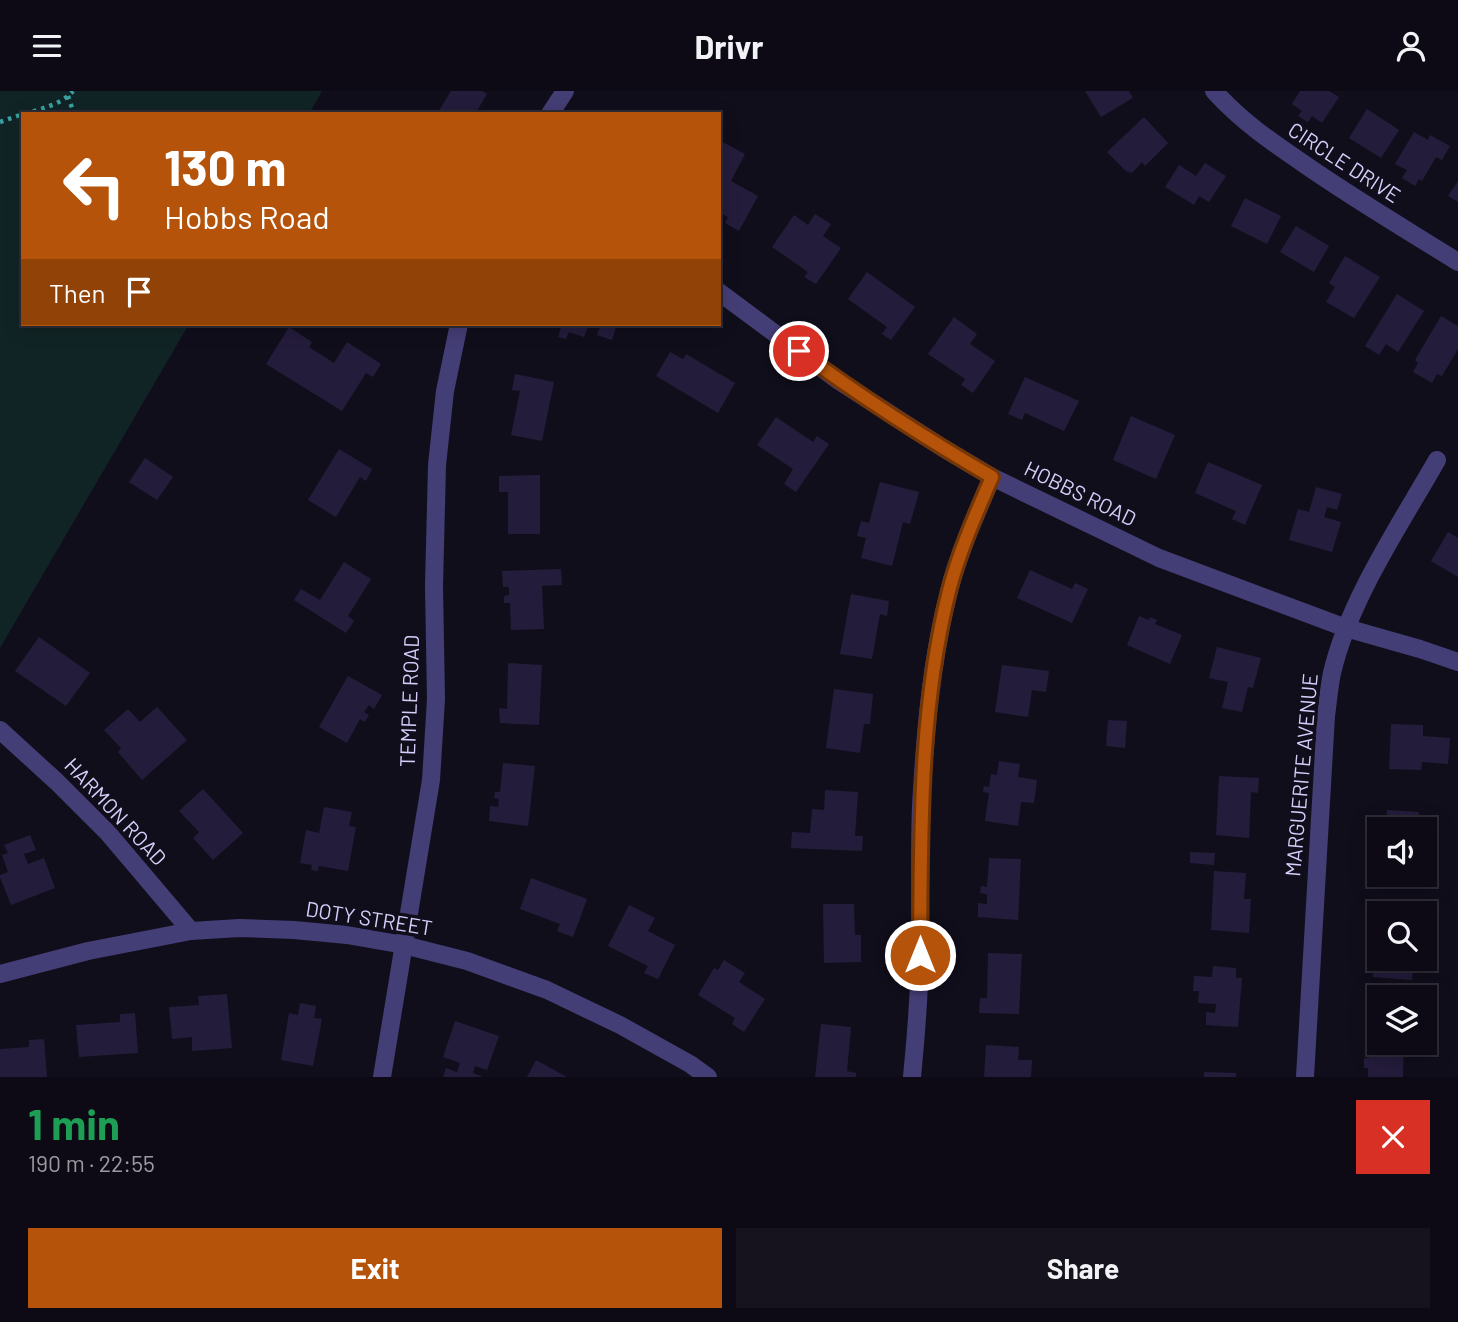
<!DOCTYPE html>
<html lang="en">
<head>
<meta charset="utf-8">
<style>
  body { margin:0; font-family:Barlow,sans-serif; background:#16131e; color:#f1f3f6; height:100vh; display:flex; flex-direction:column; font-size:26px; white-space:nowrap }
  * { box-sizing:border-box; margin:0 }
  p { font-size:23px; color:#9a9aa0 }
  .icon { flex:none; width:38px; height:38px; fill:none; stroke:currentColor; stroke-width:2; stroke-linecap:round; stroke-linejoin:round }
  .map { position:relative; height:986px; overflow:hidden }
  .sheet { display:flex; flex-direction:column; background:#0d0a15; flex:1 }
  .sheet>* { flex:none }
  .guide { position:absolute; left:21px; top:21px; width:700px; height:214px; border-radius:0px; box-shadow:0 4px 18px #0003,0 0 0 2px #2d2b34; background:#b45309; color:#fff; overflow:hidden }
  .controls { position:absolute; left:1367px; top:726px; display:grid; gap:14px }
  .controls a { display:grid; place-items:center; width:70px; height:70px; border-radius:0px; background:#0d0a15; box-shadow:0 4px 18px #0003,0 0 0 2px #2d2b34; font-size:35px }
  .pin { position:absolute; display:grid; place-items:center; width:60px; height:60px; color:#fff; margin:-30px; border:4px solid #fff; border-radius:50%; box-shadow:0 2px 7px #0007 }
  .me { position:absolute; width:77px; margin:-38px; rotate:0deg; stroke-linejoin:round; filter:drop-shadow(0 0 5px #0008) }
  .turn { display:flex; align-items:center; gap:24px; height:147px; padding:0 28px; font-size:32px }
  .turn .icon { width:91px; height:91px; stroke-width:2.5 }
  .turn b { display:block; font-size:49px; line-height:60px }
  .then { display:flex; align-items:center; height:66px; padding:0 28px; background:#0003; gap:14px; font-size:26px }
  .round { display:grid; place-items:center; flex:none; width:74px; height:74px; border-radius:0px; background:#16131e }
  .summary { display:flex; align-items:center; justify-content:space-between; height:119px; padding:0 28px }
  h1 { font-size:42px; font-weight:700; line-height:52px; color:#1e9e55 }
  .action { display:flex; gap:14px; margin-top:auto; padding:14px 28px }
  .action a { flex:1; height:80px; border-radius:0px; background:#b45309; color:#fff; font-size:28px; font-weight:700; line-height:80px; text-align:center }
  .action a+a { background:#16131e; color:#f1f3f6 }
  header { display:flex; justify-content:space-between; align-items:center; height:91px; padding:0 28px; background:#0d0a15; font-size:32px; font-weight:700 }
  .map>svg:first-child { display:block }
  .green { fill:#112425 }
  .building { fill:#241c3b }
  .lines { fill:none; stroke-linecap:round; stroke-linejoin:round }
  .path { stroke:#3aa1a2; stroke-width:4.5; stroke-dasharray:3.5 5; stroke-linecap:butt }
  .street { stroke:#443e76; stroke-width:18 }
  .route-casing { stroke:#753606; stroke-width:18 }
  .route { stroke:#b45309; stroke-width:12 }
  .labels { text-anchor:middle; stroke-width:7; stroke-linejoin:round; paint-order:stroke }
  .street-label { font-size:21px; fill:#d6cefa; stroke:#110e1c }
</style>
</head>
<body>
<header><svg class="icon" aria-label="menu" viewBox="0 0 24 24"><path d="M4 6h16M4 12h16M4 18h16"/></svg>Drivr<svg class="icon" aria-label="person" viewBox="0 0 24 24"><circle cx="12" cy="8" r="4"/><path d="M4 21q1-7 8-7t8 7"/></svg></header>
<div class="map">
<svg width="1458" height="986" viewBox="0 0 1458 986">
  <rect width="100%" height="100%" fill="#110e1c"/>
  <!-- green -->
  <polygon class="green" points="0,0 322,0 309,23 23,23 23,233 189,233 0,557"/>
  <!-- building -->
  <g class="building">
    <polygon points="451,0 482,0 487,3 475,23 437,23"/>
    <polygon points="1085,0 1129,0 1133,7 1101,26"/>
    <polygon points="1300,0 1329,0 1339,6 1322,32 1312,25 1308,31 1298,25 1302,20 1292,13"/>
    <polygon points="1367,18 1399,39 1381,67 1349,47"/>
    <polygon points="1144,26 1168,52 1145,75 1142,71 1132,82 1126,80 1107,61"/>
    <polygon points="1414,41 1428,49 1430,44 1450,55 1442,69 1436,66 1422,90 1419,88 1415,95 1402,87 1407,79 1395,73"/>
    <polygon points="719,49 745,63 731,90 758,105 739,140 725,132 728,126 721,122 719,125"/>
    <polygon points="1205,72 1226,85 1209,111 1199,105 1194,114 1165,96 1179,74 1196,85"/>
    <polygon points="1458,90 1458,111 1448,105"/>
    <polygon points="1245,107 1281,125 1267,153 1231,135"/>
    <polygon points="815,123 831,133 823,145 841,157 816,193 804,186 808,181 772,156 794,124 808,134"/>
    <polygon points="1296,135 1329,155 1314,181 1280,161"/>
    <polygon points="1345,165 1380,186 1354,227 1326,211 1335,196 1329,192"/>
    <polygon points="867,181 915,216 891,249 882,243 887,236 848,208"/>
    <polygon points="1397,203 1424,220 1398,261 1386,253 1379,264 1365,255"/>
    <polygon points="1441,225 1458,235 1458,258 1442,285 1437,283 1432,292 1413,281 1418,272 1415,269"/>
    <polygon points="954,226 977,243 970,253 995,270 973,302 961,294 965,288 928,263"/>
    <polygon points="562,233 589,233 584,246 569,241 566,248 558,246"/>
    <polygon points="591,233 617,233 612,249 597,244 600,236"/>
    <polygon points="289,236 312,251 309,256 334,272 347,251 381,273 373,286 366,282 342,320 266,273"/>
    <polygon points="670,261 683,268 686,263 735,292 718,322 656,285"/>
    <polygon points="515,283 554,291 542,350 511,344 520,300 512,299"/>
    <polygon points="1025,286 1079,310 1064,340 1025,322 1022,329 1008,323"/>
    <polygon points="1131,325 1175,344 1156,388 1113,369"/>
    <polygon points="776,326 813,351 817,345 829,353 796,401 784,393 793,378 757,354"/>
    <polygon points="339,358 372,378 366,390 360,386 336,426 308,409"/>
    <polygon points="145,367 173,386 157,409 129,391"/>
    <polygon points="1208,371 1262,394 1245,434 1232,428 1236,420 1195,402"/>
    <polygon points="540,384 540,443 508,443 508,401 499,401 499,385"/>
    <polygon points="880,391 919,401 910,433 903,431 892,475 861,467 866,447 857,445 861,430 869,432"/>
    <polygon points="1316,396 1342,403 1337,419 1327,416 1324,426 1341,431 1332,461 1289,449 1298,418 1309,421"/>
    <polygon points="1448,441 1458,447 1458,486 1431,470"/>
    <polygon points="344,471 371,488 348,525 354,530 346,542 294,509 301,498 320,509"/>
    <polygon points="561,478 562,494 542,495 544,538 511,539 510,512 504,512 504,505 509,504 509,496 503,496 502,480"/>
    <polygon points="1030,479 1072,498 1075,492 1088,498 1072,532 1017,507"/>
    <polygon points="851,503 889,510 887,525 880,523 872,568 840,563"/>
    <polygon points="1139,525 1149,529 1150,526 1157,529 1155,533 1182,544 1170,573 1127,554"/>
    <polygon points="39,546 90,582 66,615 15,580"/>
    <polygon points="1217,556 1261,567 1253,597 1248,596 1242,621 1222,617 1228,591 1209,587"/>
    <polygon points="508,572 542,574 539,634 500,632 499,617 507,618"/>
    <polygon points="1002,574 1049,580 1046,601 1032,599 1028,626 995,621"/>
    <polygon points="348,585 382,604 374,618 369,614 364,621 369,624 365,631 360,628 347,652 319,636"/>
    <polygon points="834,598 873,603 870,633 864,633 860,662 826,657"/>
    <polygon points="157,616 187,649 142,689 118,661 121,657 104,639 128,618 140,631"/>
    <polygon points="1108,629 1127,630 1125,657 1106,655"/>
    <polygon points="1391,633 1423,634 1423,645 1450,647 1448,673 1422,671 1421,679 1389,678"/>
    <polygon points="999,670 1020,673 1018,686 1037,689 1034,712 1021,711 1018,735 985,730 989,702 983,701 984,695 989,696 991,683 997,684"/>
    <polygon points="503,672 535,675 528,735 489,730 490,715 498,716 499,708 494,707 495,701 500,701"/>
    <polygon points="1219,685 1259,687 1258,702 1251,701 1249,747 1216,744"/>
    <polygon points="203,698 243,742 213,769 193,747 199,741 179,720"/>
    <polygon points="825,699 858,701 855,745 863,745 862,760 791,757 792,741 810,742 812,718 824,719"/>
    <polygon points="324,716 352,721 349,735 356,736 348,780 319,775 318,780 311,779 312,774 300,772 306,739 319,742"/>
    <polygon points="1387,719 1419,721 1418,738 1386,738"/>
    <polygon points="30,744 36,759 24,763 28,773 44,767 55,797 11,814 0,786 0,784 8,781 2,764 8,762 4,754"/>
    <polygon points="1190,761 1215,762 1214,774 1190,772"/>
    <polygon points="989,767 1021,768 1018,829 978,826 978,812 987,813 987,803 980,802 981,795 987,796"/>
    <polygon points="1214,780 1246,782 1244,808 1251,808 1249,842 1211,839"/>
    <polygon points="531,787 587,808 573,846 557,840 560,833 520,818"/>
    <polygon points="823,813 854,813 855,844 861,844 861,871 824,872"/>
    <polygon points="629,814 655,827 648,840 675,854 658,888 644,882 648,875 608,855"/>
    <polygon points="988,862 1022,863 1019,923 979,922 980,907 987,907"/>
    <polygon points="1381,868 1414,868 1412,889 1373,886 1374,872 1381,872"/>
    <polygon points="724,869 745,882 739,891 765,908 744,941 732,933 735,927 698,904 714,877 718,879"/>
    <polygon points="1213,875 1236,877 1236,887 1242,887 1238,936 1206,934 1206,921 1215,922 1216,913 1198,912 1199,900 1193,900 1194,885 1212,886"/>
    <polygon points="227,903 232,957 192,960 192,946 172,948 169,916 199,914 198,905"/>
    <polygon points="300,912 316,915 314,927 322,928 313,975 281,969 289,922 298,924"/>
    <polygon points="135,922 138,962 79,966 76,934 120,931 120,923"/>
    <polygon points="455,930 499,945 487,979 475,975 473,982 483,986 443,986 446,977 457,981 460,972 443,966"/>
    <polygon points="821,933 851,936 847,980 856,982 856,986 815,986"/>
    <polygon points="1370,943 1379,943 1379,952 1404,952 1403,986 1368,986 1368,977 1364,977 1364,967 1369,967"/>
    <polygon points="44,948 47,986 0,986 0,958 29,956 29,949"/>
    <polygon points="986,954 1019,956 1018,969 1032,969 1031,986 984,986"/>
    <polygon points="536,969 567,986 527,986"/>
    <polygon points="1204,981 1236,982 1236,986 1204,986"/>
  </g>
  <g class="lines">
    <!-- path -->
    <g class="path">
      <polyline points="68,5 74,23"/>
      <path d="M 25,23 C 42,17 61,14 73,0"/>
      <polyline points="0,31 23,23"/>
    </g>
    <!-- street -->
    <g class="street">
      <path d="M 1214,0 C 1242,31 1273,52 1307,75 C 1356,109 1407,139 1458,171"/>
      <polyline points="550,23 565,0"/>
      <polyline points="719,201 839,290 943,357 992,386 1159,467 1346,537 1420,558 1458,571"/>
      <polyline points="0,639 57,691 108,742 191,840"/>
      <polyline points="0,883 88,860 191,840 239,837 294,839 347,844 404,854 467,870 547,899 620,934 690,973 708,986"/>
      <polyline points="382,986 431,689 436,608 434,495 437,374 445,300 459,233"/>
      <path d="M 912,986 C 916,946 919,905 920,864 C 921,815 919,765 921,715 C 925,643 931,570 949,500 C 959,461 976,423 992,386"/>
      <path d="M 1305,986 L 1326,625 C 1328,611 1329,596 1332,582 C 1349,509 1400,434 1437,369"/>
    </g>
  </g>
  <g class="lines">
    <!-- route casing -->
    <g class="route-casing">
      <path id="route" d="M 799,260 C 861,306 925,347 992,386 C 976,423 959,461 949,500 C 919,619 921,742 920,864"/>
    </g>
    <!-- route -->
    <use href="#route" class="route"/>
  </g>
  <g class="labels">
    <!-- street labels -->
    <g class="street-label">
      <text transform="translate(1344 72) rotate(33)" y="7">CIRCLE DRIVE</text>
      <text transform="translate(1080 403) rotate(26)" y="7">HOBBS ROAD</text>
      <text transform="translate(410 610) rotate(-88)" y="7">TEMPLE ROAD</text>
      <text transform="translate(1302 684) rotate(-85)" y="7">MARGUERITE AVENUE</text>
      <text transform="translate(115 721) rotate(47)" y="7">HARMON ROAD</text>
      <text transform="translate(369 828) rotate(9)" y="7">DOTY STREET</text>
    </g>
  </g>
</svg>
<div class="controls">
<a><svg class="icon" aria-label="sound" viewBox="0 0 24 24"><path d="M4 9h4l5-4v14l-5-4H4zM17 9q2 3 0 6"/></svg></a>
<a><svg class="icon" aria-label="search" viewBox="0 0 24 24"><circle cx="10" cy="10" r="6"/><path d="M15 15l6 6"/></svg></a>
<a><svg class="icon" aria-label="layers" viewBox="0 0 24 24"><path d="M12 4l9 5-9 5-9-5zM3 14l9 5 9-5"/></svg></a>
</div>
<div class="pin" style="left:799px;top:260px;background:#d93025"><svg class="icon" aria-label="arrive" viewBox="0 0 24 24"><path d="M6 21V4h12l-3 4 3 4H6"/></svg></div>
<svg class="me" style="left:920px;top:864px" viewBox="-20 -20 40 40"><circle r="17" fill="#b45309" stroke="#fff" stroke-width="3"/><path d="M0-11L8 9 0 5-8 9z" fill="#fff"/></svg>
<div class="guide">
<div class="turn"><svg class="icon" aria-label="left" viewBox="0 0 24 24"><path d="M17 20v-9H6M10 6l-5 5 5 5"/></svg><div><b>130 m</b>Hobbs Road</div></div>
<div class="then">Then<svg class="icon" aria-label="arrive" viewBox="0 0 24 24"><path d="M6 21V4h12l-3 4 3 4H6"/></svg></div>
</div>
</div>
<section class="sheet">
<div class="summary"><div><h1>1 min</h1><p>190 m · 22:55</p></div><a class="round" style="background:#d93025;color:#fff"><svg class="icon" aria-label="close" viewBox="0 0 24 24"><path d="M6 6l12 12M18 6L6 18"/></svg></a></div>
<div class="action"><a>Exit</a><a>Share</a></div>
</section>
</body>
</html>
